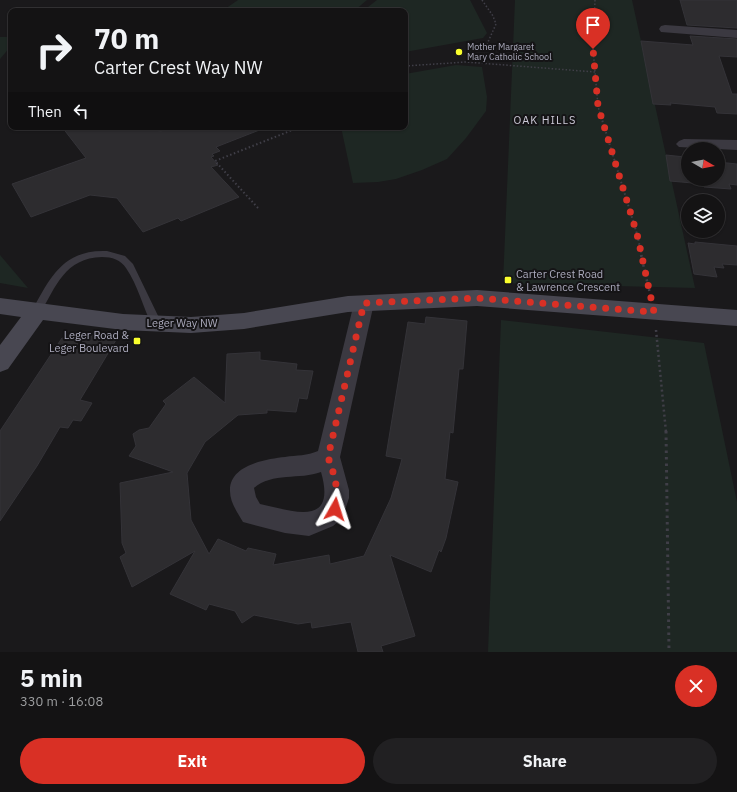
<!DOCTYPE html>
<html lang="en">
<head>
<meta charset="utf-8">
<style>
  body { margin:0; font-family:"IBM Plex Sans",sans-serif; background:#212022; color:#f1f3f6; height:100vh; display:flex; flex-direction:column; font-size:15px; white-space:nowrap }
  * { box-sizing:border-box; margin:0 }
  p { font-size:13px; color:#9d9ea0 }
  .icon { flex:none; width:22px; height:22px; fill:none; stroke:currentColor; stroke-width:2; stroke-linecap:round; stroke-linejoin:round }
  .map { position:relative; height:652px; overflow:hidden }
  .sheet { display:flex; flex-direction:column; background:#141314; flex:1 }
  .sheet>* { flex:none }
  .banner { position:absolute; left:8px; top:8px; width:400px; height:122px; border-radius:8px; box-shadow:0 1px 3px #0004,0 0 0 1px #333234; background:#141314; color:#f1f3f6; overflow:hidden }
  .needle { width:26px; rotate:99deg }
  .buttons { position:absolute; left:681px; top:142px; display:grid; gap:8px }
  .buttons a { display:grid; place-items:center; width:44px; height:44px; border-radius:50%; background:#141314; box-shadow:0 1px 3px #0004,0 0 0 1px #333234; font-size:20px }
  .pin { position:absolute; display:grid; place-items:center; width:34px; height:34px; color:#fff; margin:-41px -17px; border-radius:50% 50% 50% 0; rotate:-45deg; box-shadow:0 0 4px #0007 }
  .pin .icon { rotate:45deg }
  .me { position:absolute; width:44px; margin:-22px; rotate:6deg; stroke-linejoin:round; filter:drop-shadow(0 0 3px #0008) }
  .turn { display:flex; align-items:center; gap:14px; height:84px; padding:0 20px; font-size:18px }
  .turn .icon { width:52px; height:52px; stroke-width:2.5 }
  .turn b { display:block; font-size:28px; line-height:34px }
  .then { display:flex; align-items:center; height:38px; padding:0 20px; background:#0003; gap:8px; font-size:15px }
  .round { display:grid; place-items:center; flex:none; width:42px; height:42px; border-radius:21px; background:#212022 }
  .head { display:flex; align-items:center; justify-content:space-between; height:68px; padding:0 20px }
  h1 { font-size:24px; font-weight:700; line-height:30px }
  .primary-button { display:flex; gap:8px; margin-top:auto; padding:8px 20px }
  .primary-button a { flex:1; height:46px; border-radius:24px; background:#d93025; color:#fff; font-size:16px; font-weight:700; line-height:46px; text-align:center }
  .primary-button a+a { background:#212022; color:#f1f3f6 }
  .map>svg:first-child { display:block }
  .green { fill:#1e2723 }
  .building { fill:#2d2c2f; stroke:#343338 }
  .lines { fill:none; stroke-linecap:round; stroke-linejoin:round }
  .path-far3 { stroke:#403f48; stroke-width:1.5; stroke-dasharray:1.5 2; stroke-linecap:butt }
  .path-far2 { stroke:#403f48; stroke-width:2; stroke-dasharray:1.5 2.5; stroke-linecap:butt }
  .path-far1 { stroke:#403f48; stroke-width:2.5; stroke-dasharray:2 3; stroke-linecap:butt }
  .path { stroke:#403f48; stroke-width:3; stroke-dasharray:2.5 4; stroke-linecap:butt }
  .lane { fill:#3b3941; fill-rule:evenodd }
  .street { fill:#3b3941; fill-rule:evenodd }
  .secondary { fill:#484751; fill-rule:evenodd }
  .route { stroke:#d93025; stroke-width:7; stroke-dasharray:0 12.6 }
  .poi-dot { fill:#faff2d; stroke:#151416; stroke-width:1.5 }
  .labels { text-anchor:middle; stroke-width:4; stroke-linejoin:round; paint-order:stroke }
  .far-poi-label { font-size:9px; fill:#abaabc; stroke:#151416; text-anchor:start }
  .far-quarter-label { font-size:11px; letter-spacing:1px; fill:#cdcbd8; stroke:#151416 }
  .poi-label { font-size:11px; fill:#abaabc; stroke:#151416; text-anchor:start }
  .street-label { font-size:11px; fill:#abaabc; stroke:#151416 }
</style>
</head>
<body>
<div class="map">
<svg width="737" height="652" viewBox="0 0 737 652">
  <rect width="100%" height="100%" fill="#1a191b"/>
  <!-- green -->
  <g class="green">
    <polygon points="238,0 367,0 354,11 222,11"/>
    <polygon points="377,0 470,0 487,33 483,38 405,52 405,11 363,11"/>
    <polygon points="515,0 632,0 695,288 503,283"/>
    <polygon points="0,37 11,37 11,46 0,59"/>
    <polygon points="456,65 482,67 487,97 486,111 466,138 447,159 422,170 396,179 378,182 353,183 341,127 405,127 405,74"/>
    <polygon points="0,255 28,288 0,283"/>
    <polygon points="501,320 704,343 737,502 737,652 488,652"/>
  </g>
  <!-- building -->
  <g class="building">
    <polygon points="680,0 737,0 737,28 687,25"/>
    <polygon points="690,36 737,39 737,57 719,56 732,94 737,94 737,114 717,113 715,107 670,103 671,105 653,104 641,41 693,45"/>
    <polygon points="62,127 131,127 161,131 171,127 262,127 262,129 216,147 220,151 212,154 214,156 211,157 218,165 211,167 239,197 181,221 178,218 143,232 117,198 90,195 31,217 12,184 86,158"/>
    <polygon points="666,155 685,157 686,163 688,163 688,179 718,179 718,162 737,164 737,185 729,184 731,189 704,187 704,184 670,181"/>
    <polygon points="695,242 737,246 737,265 722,264 724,268 714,267 717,277 694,274 688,243 695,244"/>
    <polygon points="426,317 467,321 463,369 459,369 453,433 450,432 445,479 458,482 446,538 441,552 439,550 431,572 390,555 415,636 381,646 383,652 358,652 351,622 312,628 311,622 298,624 254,615 242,623 235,611 209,604 206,610 170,594 195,551 132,587 120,557 126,553 122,543 120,483 173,472 129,456 136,446 133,434 139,430 149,428 166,404 163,401 194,377 225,403 227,354 260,352 260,360 297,364 296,370 313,371 307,399 299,398 296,412 267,410 267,413 238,415 205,442 187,473 191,520 209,554 218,539 246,551 248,548 276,554 273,565 329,555 330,564 364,556 391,498 402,459 386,456 408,322 425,324"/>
    <polygon points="81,333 116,340 80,400 92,403 81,421 73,420 68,428 60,427 37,466 0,521 0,431 62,338 76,341"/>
  </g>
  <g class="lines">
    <!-- path-far3 -->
    <g class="path-far3">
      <polyline points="482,0 493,16 496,24 484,51 483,63"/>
      <polyline points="595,0 593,49 598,106 600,114"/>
      <polyline points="405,66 466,62 595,72"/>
    </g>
    <!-- path-far2 -->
    <g class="path-far2">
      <polyline points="600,113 637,234 642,256"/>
      <polyline points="258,208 215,161 300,127"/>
    </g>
    <!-- path-far1 -->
    <g class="path-far1">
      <polyline points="641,255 650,294"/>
      <polyline points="656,330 666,432"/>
    </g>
    <!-- path -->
    <polyline class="path" points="666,431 669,652"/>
    <!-- lane -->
    <path class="lane" d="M 107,251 L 125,256 L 133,264 L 162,324 L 161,327 L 153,327 C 143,308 138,285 126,268 C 121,260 112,257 102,257 C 65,258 56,286 40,314 L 34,314 L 32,311 C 50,277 64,249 107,251 Z"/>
    <!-- street -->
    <g class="street">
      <polygon points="665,25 737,30 737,38 661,32 659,29 661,26"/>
      <polygon points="684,139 737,140 737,150 679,147 676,144 679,141"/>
      <path d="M 364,296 L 371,298 L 374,303 L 340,457 L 349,490 L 349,498 L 344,513 L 340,520 L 333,526 L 309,536 L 285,533 L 243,522 C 238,513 230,503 230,491 C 229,465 266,459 285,457 C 297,455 307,456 318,451 L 354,303 L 357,298 ZM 321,472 C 337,528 293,511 260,504 L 256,497 L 254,488 C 272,472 300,480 321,472 Z"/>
    </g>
    <!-- secondary -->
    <polygon class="secondary" points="477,290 737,310 737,326 477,306 348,312 244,329 191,333 123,330 43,320 8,369 0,372 0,345 21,317 0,314 0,298 123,314 191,317 244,313 348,296"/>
  </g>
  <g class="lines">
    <!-- route -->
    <path class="route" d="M 335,509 C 339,488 335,477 328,457 L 364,303 L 477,298 L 654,312 L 637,234 L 598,106 L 593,49"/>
  </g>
  <!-- markers -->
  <g class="poi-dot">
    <circle cx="459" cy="52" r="4"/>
    <rect x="504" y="276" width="8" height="8" rx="2"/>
    <rect x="133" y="337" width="8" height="8" rx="2"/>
  </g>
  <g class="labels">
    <!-- far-poi labels -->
    <g class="far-poi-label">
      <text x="467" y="50">Mother Margaret<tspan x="467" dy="10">Mary Catholic School</tspan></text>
    </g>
    <!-- far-quarter labels -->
    <g class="far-quarter-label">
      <text x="545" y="124">OAK HILLS</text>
    </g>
    <!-- poi labels -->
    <g class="poi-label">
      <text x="516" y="278">Carter Crest Road<tspan x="516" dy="13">&amp; Lawrence Crescent</tspan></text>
      <text x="129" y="339" text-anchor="end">Leger Road &amp;<tspan x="129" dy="13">Leger Boulevard</tspan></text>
    </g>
    <!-- street labels -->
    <g class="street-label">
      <text x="182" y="327">Leger Way NW</text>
    </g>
  </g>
</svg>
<div class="buttons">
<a><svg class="needle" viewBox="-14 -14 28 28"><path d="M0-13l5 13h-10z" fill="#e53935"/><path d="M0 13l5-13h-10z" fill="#9d9ea0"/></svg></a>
<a><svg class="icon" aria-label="layers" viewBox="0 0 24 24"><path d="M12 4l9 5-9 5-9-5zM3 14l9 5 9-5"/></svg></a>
</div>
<div class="pin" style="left:593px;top:49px;background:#d93025"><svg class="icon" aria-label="arrive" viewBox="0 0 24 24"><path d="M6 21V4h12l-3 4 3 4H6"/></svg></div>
<svg class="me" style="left:335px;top:509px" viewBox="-20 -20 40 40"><path d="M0-17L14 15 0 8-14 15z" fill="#d93025" stroke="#fff" stroke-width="4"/></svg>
<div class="banner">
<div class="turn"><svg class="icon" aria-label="right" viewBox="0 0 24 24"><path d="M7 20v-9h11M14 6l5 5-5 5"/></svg><div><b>70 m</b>Carter Crest Way NW</div></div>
<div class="then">Then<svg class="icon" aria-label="left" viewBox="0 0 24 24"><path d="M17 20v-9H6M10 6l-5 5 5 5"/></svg></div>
</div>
</div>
<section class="sheet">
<div class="head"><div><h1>5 min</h1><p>330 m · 16:08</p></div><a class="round" style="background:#d93025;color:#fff"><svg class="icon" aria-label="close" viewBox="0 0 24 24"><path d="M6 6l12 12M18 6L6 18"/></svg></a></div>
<div class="primary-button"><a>Exit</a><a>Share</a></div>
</section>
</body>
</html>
